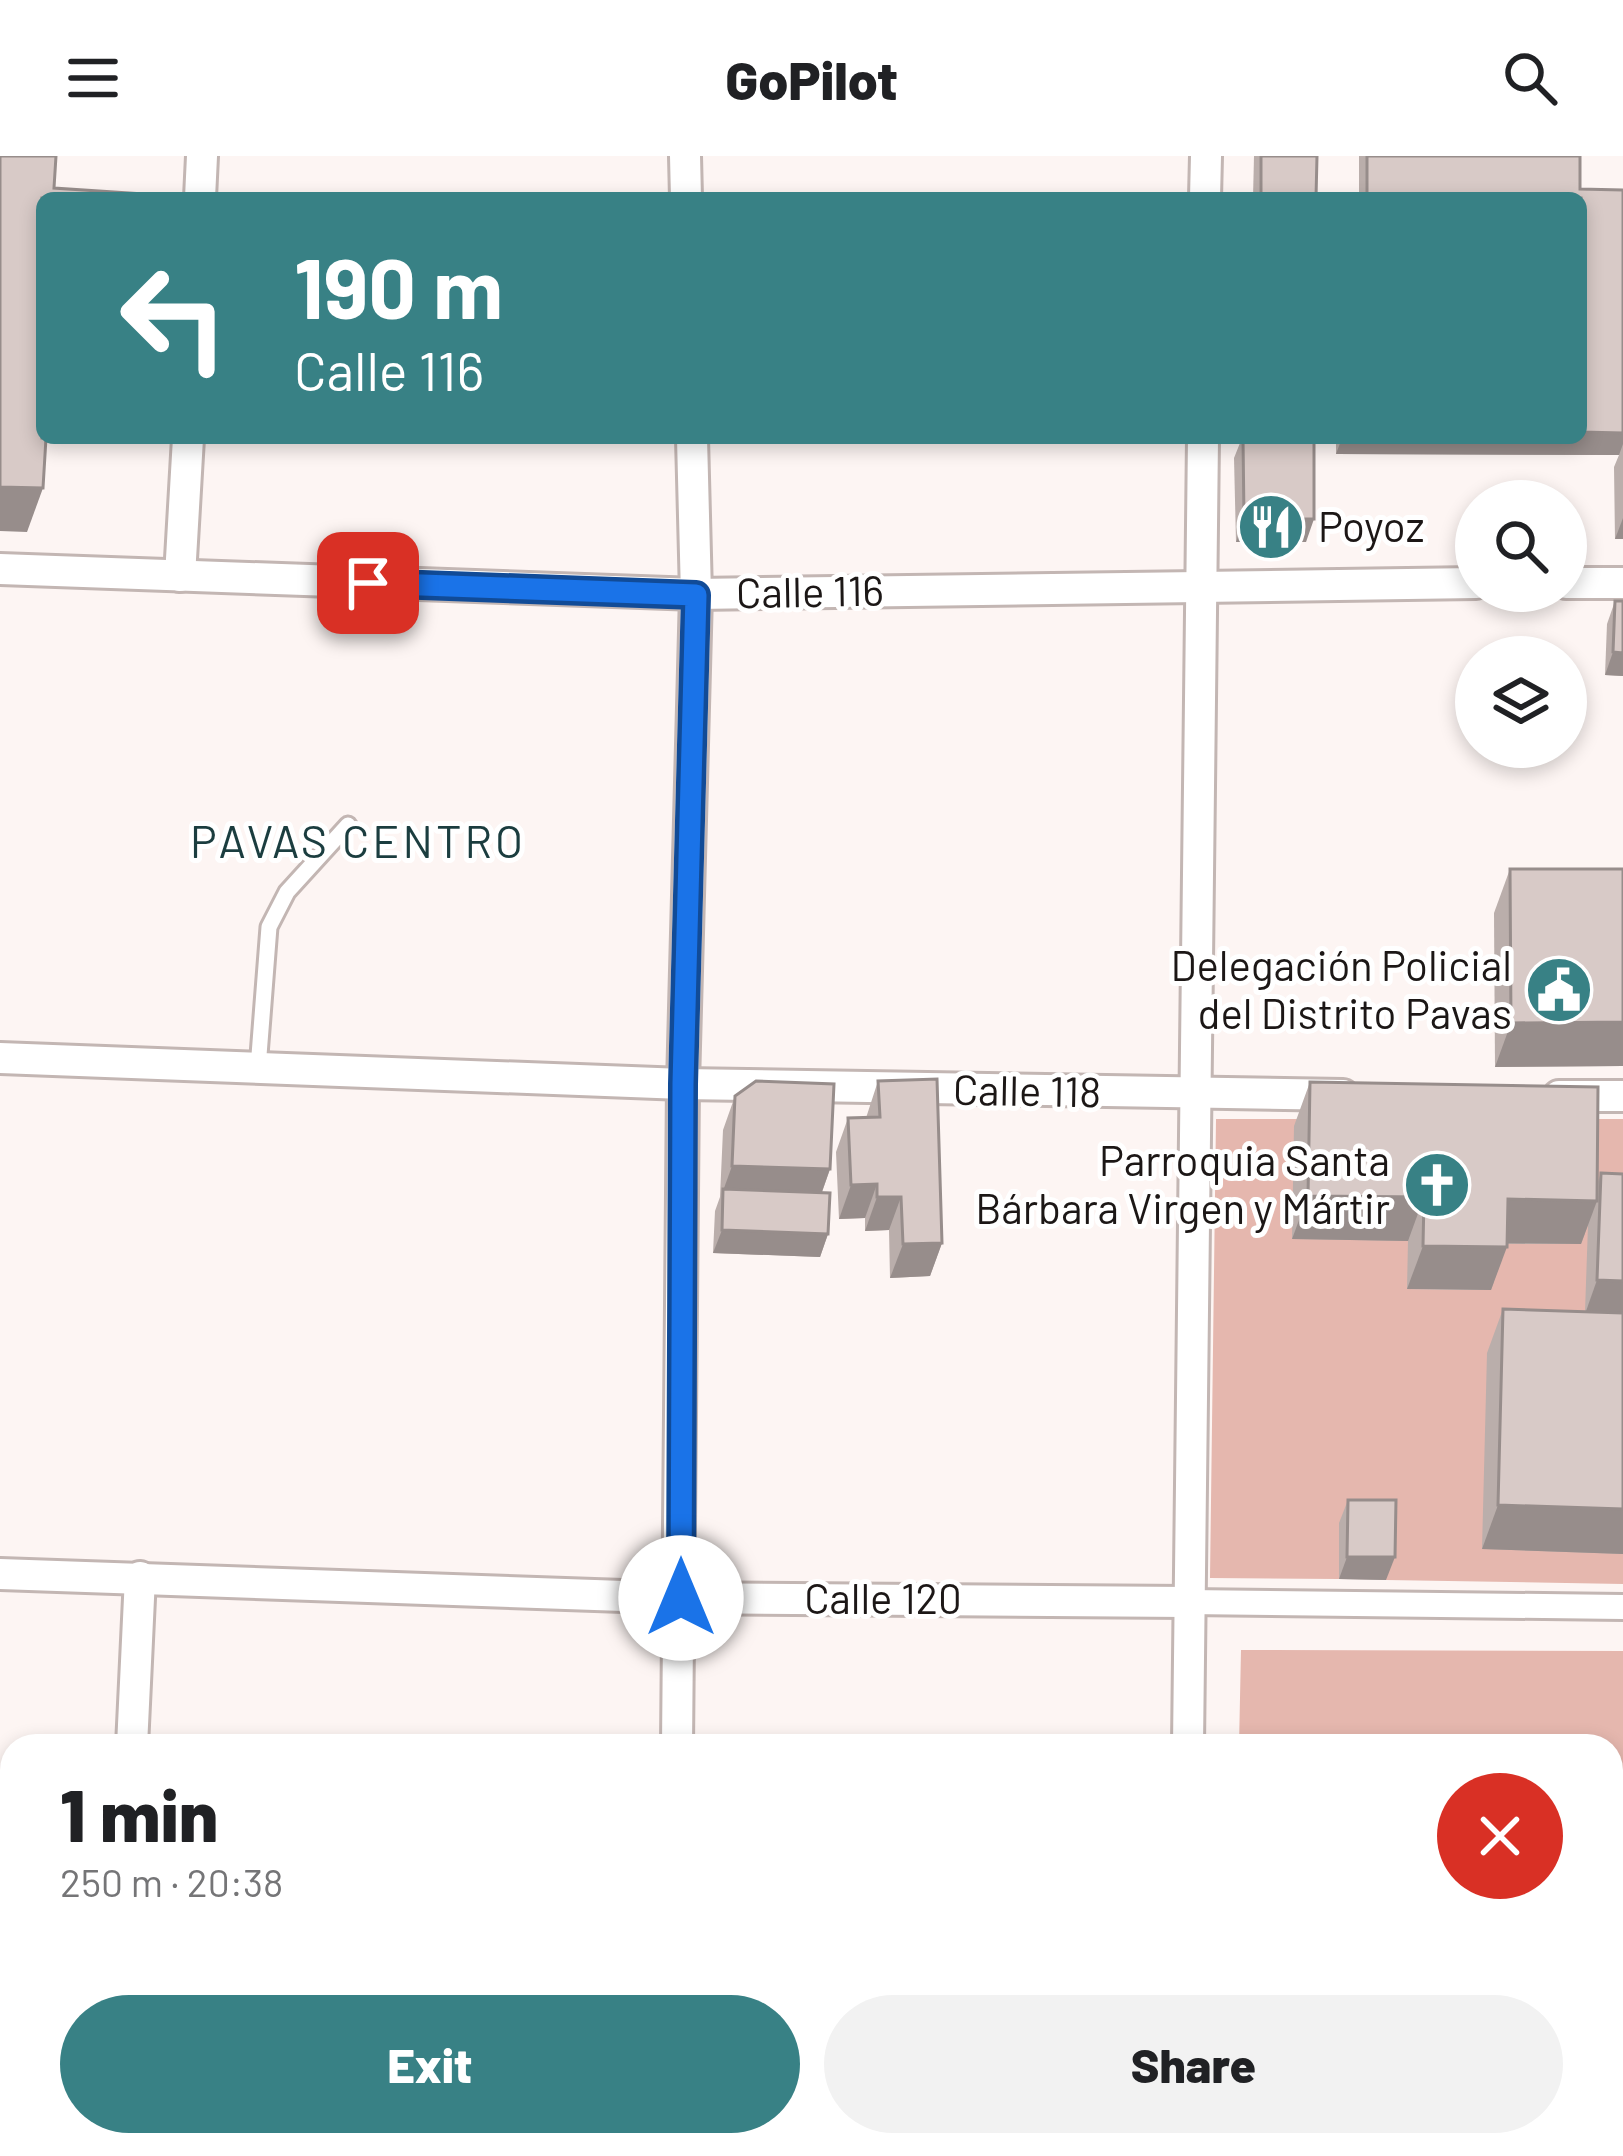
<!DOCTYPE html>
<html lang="en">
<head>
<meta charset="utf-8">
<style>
  body { margin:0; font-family:Barlow,sans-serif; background:#f2f2f2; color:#202124; height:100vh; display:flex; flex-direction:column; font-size:45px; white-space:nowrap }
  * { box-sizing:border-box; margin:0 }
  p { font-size:39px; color:#757577 }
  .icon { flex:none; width:66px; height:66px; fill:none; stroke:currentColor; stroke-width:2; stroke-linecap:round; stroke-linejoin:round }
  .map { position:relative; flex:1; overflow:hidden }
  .drawer { position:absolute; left:0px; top:1578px; width:1623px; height:423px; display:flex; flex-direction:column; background:#fff; border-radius:36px 36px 0 0; box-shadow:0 6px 18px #0003 }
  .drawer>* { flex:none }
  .top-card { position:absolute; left:36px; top:36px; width:1551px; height:252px; border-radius:18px; box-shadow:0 6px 18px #0003; background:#388185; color:#fff; overflow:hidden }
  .tools { position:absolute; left:1455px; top:324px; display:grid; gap:24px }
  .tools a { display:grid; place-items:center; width:132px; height:132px; border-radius:50%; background:#fff; box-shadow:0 6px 18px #0003; font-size:60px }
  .pin { position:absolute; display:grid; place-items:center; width:102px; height:102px; color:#fff; margin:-51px; border-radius:24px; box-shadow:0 6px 18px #0006 }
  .me { position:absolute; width:132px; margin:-66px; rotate:0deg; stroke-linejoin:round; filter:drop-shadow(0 0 9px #0008) }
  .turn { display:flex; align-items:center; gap:42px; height:252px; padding:0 60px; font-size:54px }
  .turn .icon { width:156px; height:156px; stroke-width:2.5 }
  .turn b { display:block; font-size:84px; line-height:102px }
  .round { display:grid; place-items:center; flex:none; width:126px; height:126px; border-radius:63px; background:#f2f2f2 }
  .overview { display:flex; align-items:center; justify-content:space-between; height:204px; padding:0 60px }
  h1 { font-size:72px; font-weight:800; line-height:90px }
  .button { display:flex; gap:24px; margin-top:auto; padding:24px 60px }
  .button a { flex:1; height:138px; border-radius:72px; background:#388185; color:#fff; font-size:48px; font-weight:800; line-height:138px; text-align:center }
  .button a+a { background:#f2f2f2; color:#202124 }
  header { display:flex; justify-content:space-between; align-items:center; height:156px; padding:0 60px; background:#fff; font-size:54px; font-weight:800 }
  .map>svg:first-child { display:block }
  .green { fill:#e5b7ae; fill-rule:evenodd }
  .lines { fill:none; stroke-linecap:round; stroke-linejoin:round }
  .service-casing { stroke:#c3b6b3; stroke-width:21 }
  .pedestrian-casing { stroke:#c3b6b3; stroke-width:30 }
  .minor-casing { stroke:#c3b6b3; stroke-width:36 }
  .service { stroke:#fff; stroke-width:15 }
  .pedestrian { stroke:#fff; stroke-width:24 }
  .minor { stroke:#fff; stroke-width:30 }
  .wall { fill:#baaeab }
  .shaded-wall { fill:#978d8b }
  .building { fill:#d8cac7; stroke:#978d8b; stroke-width:3 }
  .route-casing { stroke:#114b97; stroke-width:30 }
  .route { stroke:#1a73e8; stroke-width:21 }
  .labels { text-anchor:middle; stroke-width:10; stroke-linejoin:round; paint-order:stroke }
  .poi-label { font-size:42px; fill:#1c1716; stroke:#fff; text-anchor:end }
  .street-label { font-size:42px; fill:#1c1716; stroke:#fff }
  .neighbourhood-label { font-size:45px; letter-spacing:3px; fill:#1b3d3f; stroke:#fff }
</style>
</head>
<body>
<header><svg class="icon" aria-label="menu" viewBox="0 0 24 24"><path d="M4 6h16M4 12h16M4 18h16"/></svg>GoPilot<svg class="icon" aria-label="search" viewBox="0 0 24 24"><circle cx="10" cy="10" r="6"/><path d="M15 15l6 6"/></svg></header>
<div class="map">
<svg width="1623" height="2000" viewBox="0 0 1623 2000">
  <rect width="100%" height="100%" fill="#fdf5f3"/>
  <!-- green -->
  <g class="green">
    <path d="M 1216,963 L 1623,963 L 1623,1428 L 1386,1424 L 1387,1368 L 1340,1367 L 1339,1423 L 1210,1422 ZM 1408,1085 L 1580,1088 L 1492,1087 L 1491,1134 L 1408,1133 Z"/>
    <polygon points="1241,1494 1623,1495 1623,1932 1611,1932 1611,1590 1239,1590"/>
  </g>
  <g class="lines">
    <!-- service casing -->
    <g class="service-casing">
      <polyline id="service" points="258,912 269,771 287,736 348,669"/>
    </g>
    <!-- pedestrian casing -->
    <g class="pedestrian-casing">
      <polyline id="pedestrian" points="1188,1446 1623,1451"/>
    </g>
    <!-- minor casing -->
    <g class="minor-casing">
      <g id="minor">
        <polyline points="685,0 686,42"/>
        <polyline points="200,42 202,0"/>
        <polyline points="1205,42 1206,0"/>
        <polyline points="0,413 696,438 1476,427"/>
        <polyline points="180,420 188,282"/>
        <polyline points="1566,427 1623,427"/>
        <polyline points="0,902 683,928 1343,939"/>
        <polyline points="1559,940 1623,940"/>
        <polyline points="0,1418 681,1442 1188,1446"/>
        <polyline points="132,1590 140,1421"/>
        <polyline points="677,1590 683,928 696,438 692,282"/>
        <polyline points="1188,1590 1203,282"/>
        <polyline points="0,1962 12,1962"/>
        <polyline points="1611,1964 1623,1964"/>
        <polyline points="1186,1989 1186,2000"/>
        <polyline points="148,2000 148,1989"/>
        <polyline points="669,2000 669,1989"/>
      </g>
    </g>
    <!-- service -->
    <use href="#service" class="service"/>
    <!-- pedestrian -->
    <use href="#pedestrian" class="pedestrian"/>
    <!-- minor -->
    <use href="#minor" class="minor"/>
  </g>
  <!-- wall -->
  <g class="wall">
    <polygon points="1254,0 1317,0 1316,42 1253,42"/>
    <polygon points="1359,0 1580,0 1580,33 1623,34 1623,383 1615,383 1614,311 1619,299 1336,298 1336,282 1581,282 1581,42 1359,42"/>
    <polygon points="1242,282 1314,282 1306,386 1236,386 1234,302"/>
    <polygon points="1615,445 1623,445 1623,520 1605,519 1607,468"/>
    <polygon points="1510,713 1623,713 1623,910 1495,911 1494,757"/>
    <polygon points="878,925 942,1087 930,1120 890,1122 889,1074 865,1075 865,1062 839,1063 836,996 848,962 866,962"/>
    <polygon points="1310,926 1597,1028 1601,1017 1623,1018 1623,1398 1482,1393 1487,1197 1503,1153 1585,1156 1588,1069 1581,1088 1507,1088 1491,1134 1407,1133 1408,1085 1292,1083 1294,970"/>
    <polygon points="735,940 830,1013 822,1036 828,1078 820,1101 713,1097 715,1055 720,1041 723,974"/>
    <polygon points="1348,1344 1386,1424 1339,1423 1339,1367"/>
  </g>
  <!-- shaded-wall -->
  <g class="shaded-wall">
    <polygon points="1581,276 1623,277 1623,299 1623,288 1619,299 1336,298 1342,282 1581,282"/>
    <polygon points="0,331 43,332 27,376 0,375"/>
    <polygon points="1623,362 1623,383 1615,383"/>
    <polygon points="1244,363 1314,363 1306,386 1236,386"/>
    <polygon points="1613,496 1623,497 1623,520 1605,519"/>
    <polygon points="1623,866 1623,910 1495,911 1511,867"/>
    <polygon points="732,1010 830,1013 818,1047 723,1035"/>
    <polygon points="877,1028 865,1062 839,1063 851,1029"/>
    <polygon points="1308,1040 1424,1041 1408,1085 1292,1083"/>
    <polygon points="877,1041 901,1041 889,1074 865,1075"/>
    <polygon points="1508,1043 1597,1045 1581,1088 1492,1087"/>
    <polygon points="722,1074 828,1078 820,1101 713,1097"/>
    <polygon points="942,1087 930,1120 890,1122 903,1088"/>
    <polygon points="1423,1090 1507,1091 1491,1134 1407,1133"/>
    <polygon points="1597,1124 1623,1125 1623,1159 1585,1158"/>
    <polygon points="1498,1349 1623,1353 1623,1398 1482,1393"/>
    <polygon points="1347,1401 1395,1401 1386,1424 1339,1423"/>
  </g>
  <!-- building -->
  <g class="building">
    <polygon points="0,0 56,0 54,32 189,41 42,42 42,282 46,282 43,332 0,331"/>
    <polygon points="1261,0 1317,0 1316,42 1261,42"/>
    <polygon points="1367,0 1580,0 1580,33 1623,34 1623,277 1581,276 1581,42 1367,42"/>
    <polygon points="1243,282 1314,282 1314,363 1244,363"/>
    <polygon points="1615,445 1623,445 1623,497 1613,496"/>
    <polygon points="1510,713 1623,713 1623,866 1511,867"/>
    <polygon points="937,923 942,1087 903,1088 901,1041 877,1041 877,1028 851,1029 848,962 880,961 878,925"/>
    <polygon points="756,925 834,928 830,1013 732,1010 735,940"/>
    <polygon points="1310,926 1598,931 1597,1045 1508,1043 1507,1091 1423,1090 1424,1041 1308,1040"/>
    <polygon points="1601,1017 1623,1018 1623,1125 1597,1124"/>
    <polygon points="723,1033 830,1037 828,1078 722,1074"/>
    <polygon points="1503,1153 1623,1157 1623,1353 1498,1349"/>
    <polygon points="1348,1344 1396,1344 1395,1401 1347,1401"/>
  </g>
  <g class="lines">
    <!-- route casing -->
    <g class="route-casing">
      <polyline id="route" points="368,427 696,439 683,928 681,1442"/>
    </g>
    <!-- route -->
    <use href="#route" class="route"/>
  </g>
  <!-- icons -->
  <defs>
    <g id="restaurant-disc" transform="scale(3.45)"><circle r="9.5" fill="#388185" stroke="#fff"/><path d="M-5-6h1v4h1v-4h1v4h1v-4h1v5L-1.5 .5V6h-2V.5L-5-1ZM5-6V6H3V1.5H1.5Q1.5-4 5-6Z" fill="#fff"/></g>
    <g id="civic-disc" transform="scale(3.45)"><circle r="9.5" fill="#388185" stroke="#fff"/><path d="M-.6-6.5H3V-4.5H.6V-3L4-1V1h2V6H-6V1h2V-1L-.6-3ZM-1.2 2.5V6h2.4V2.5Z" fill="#fff"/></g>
    <g id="church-disc" transform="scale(3.45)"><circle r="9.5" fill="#388185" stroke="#fff"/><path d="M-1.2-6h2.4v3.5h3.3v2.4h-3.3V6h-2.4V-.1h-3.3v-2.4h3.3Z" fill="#fff"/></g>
  </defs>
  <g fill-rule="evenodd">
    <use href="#restaurant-disc" x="1271" y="371"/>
    <use href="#civic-disc" x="1559" y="834"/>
    <use href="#church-disc" x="1437" y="1029"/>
  </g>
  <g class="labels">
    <!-- poi labels -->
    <g class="poi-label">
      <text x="1318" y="386" text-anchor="start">Poyoz</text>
      <text x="1512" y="825">Delegación Policial<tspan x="1512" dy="48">del Distrito Pavas</tspan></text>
      <text x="1390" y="1020">Parroquia Santa<tspan x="1390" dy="48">Bárbara Virgen y Mártir</tspan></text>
    </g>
    <!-- street labels -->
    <g class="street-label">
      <text transform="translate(810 436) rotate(-1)" y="15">Calle 116</text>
      <text transform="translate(1027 935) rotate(1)" y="15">Calle 118</text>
      <text x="883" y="1458">Calle 120</text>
    </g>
    <!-- neighbourhood labels -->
    <g class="neighbourhood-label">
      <text x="358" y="702">PAVAS CENTRO</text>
    </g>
  </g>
</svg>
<div class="tools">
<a><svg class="icon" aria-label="search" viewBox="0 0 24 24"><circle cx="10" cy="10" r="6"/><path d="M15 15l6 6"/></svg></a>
<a><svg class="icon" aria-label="layers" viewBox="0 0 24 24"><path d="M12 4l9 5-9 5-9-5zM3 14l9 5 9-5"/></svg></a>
</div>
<div class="pin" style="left:368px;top:427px;background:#d93025"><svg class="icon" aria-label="arrive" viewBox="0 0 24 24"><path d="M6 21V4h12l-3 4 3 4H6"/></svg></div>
<svg class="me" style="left:681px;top:1442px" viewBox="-20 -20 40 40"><circle r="19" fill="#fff"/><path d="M0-13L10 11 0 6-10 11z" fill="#1a73e8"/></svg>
<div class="top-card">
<div class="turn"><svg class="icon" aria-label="left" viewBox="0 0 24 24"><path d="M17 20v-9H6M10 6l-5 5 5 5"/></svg><div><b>190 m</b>Calle 116</div></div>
</div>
<section class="drawer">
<div class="overview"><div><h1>1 min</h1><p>250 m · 20:38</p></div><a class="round" style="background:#d93025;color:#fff"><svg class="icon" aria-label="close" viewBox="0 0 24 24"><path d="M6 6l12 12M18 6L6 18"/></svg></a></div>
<div class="button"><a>Exit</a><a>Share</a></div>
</section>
</div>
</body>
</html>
